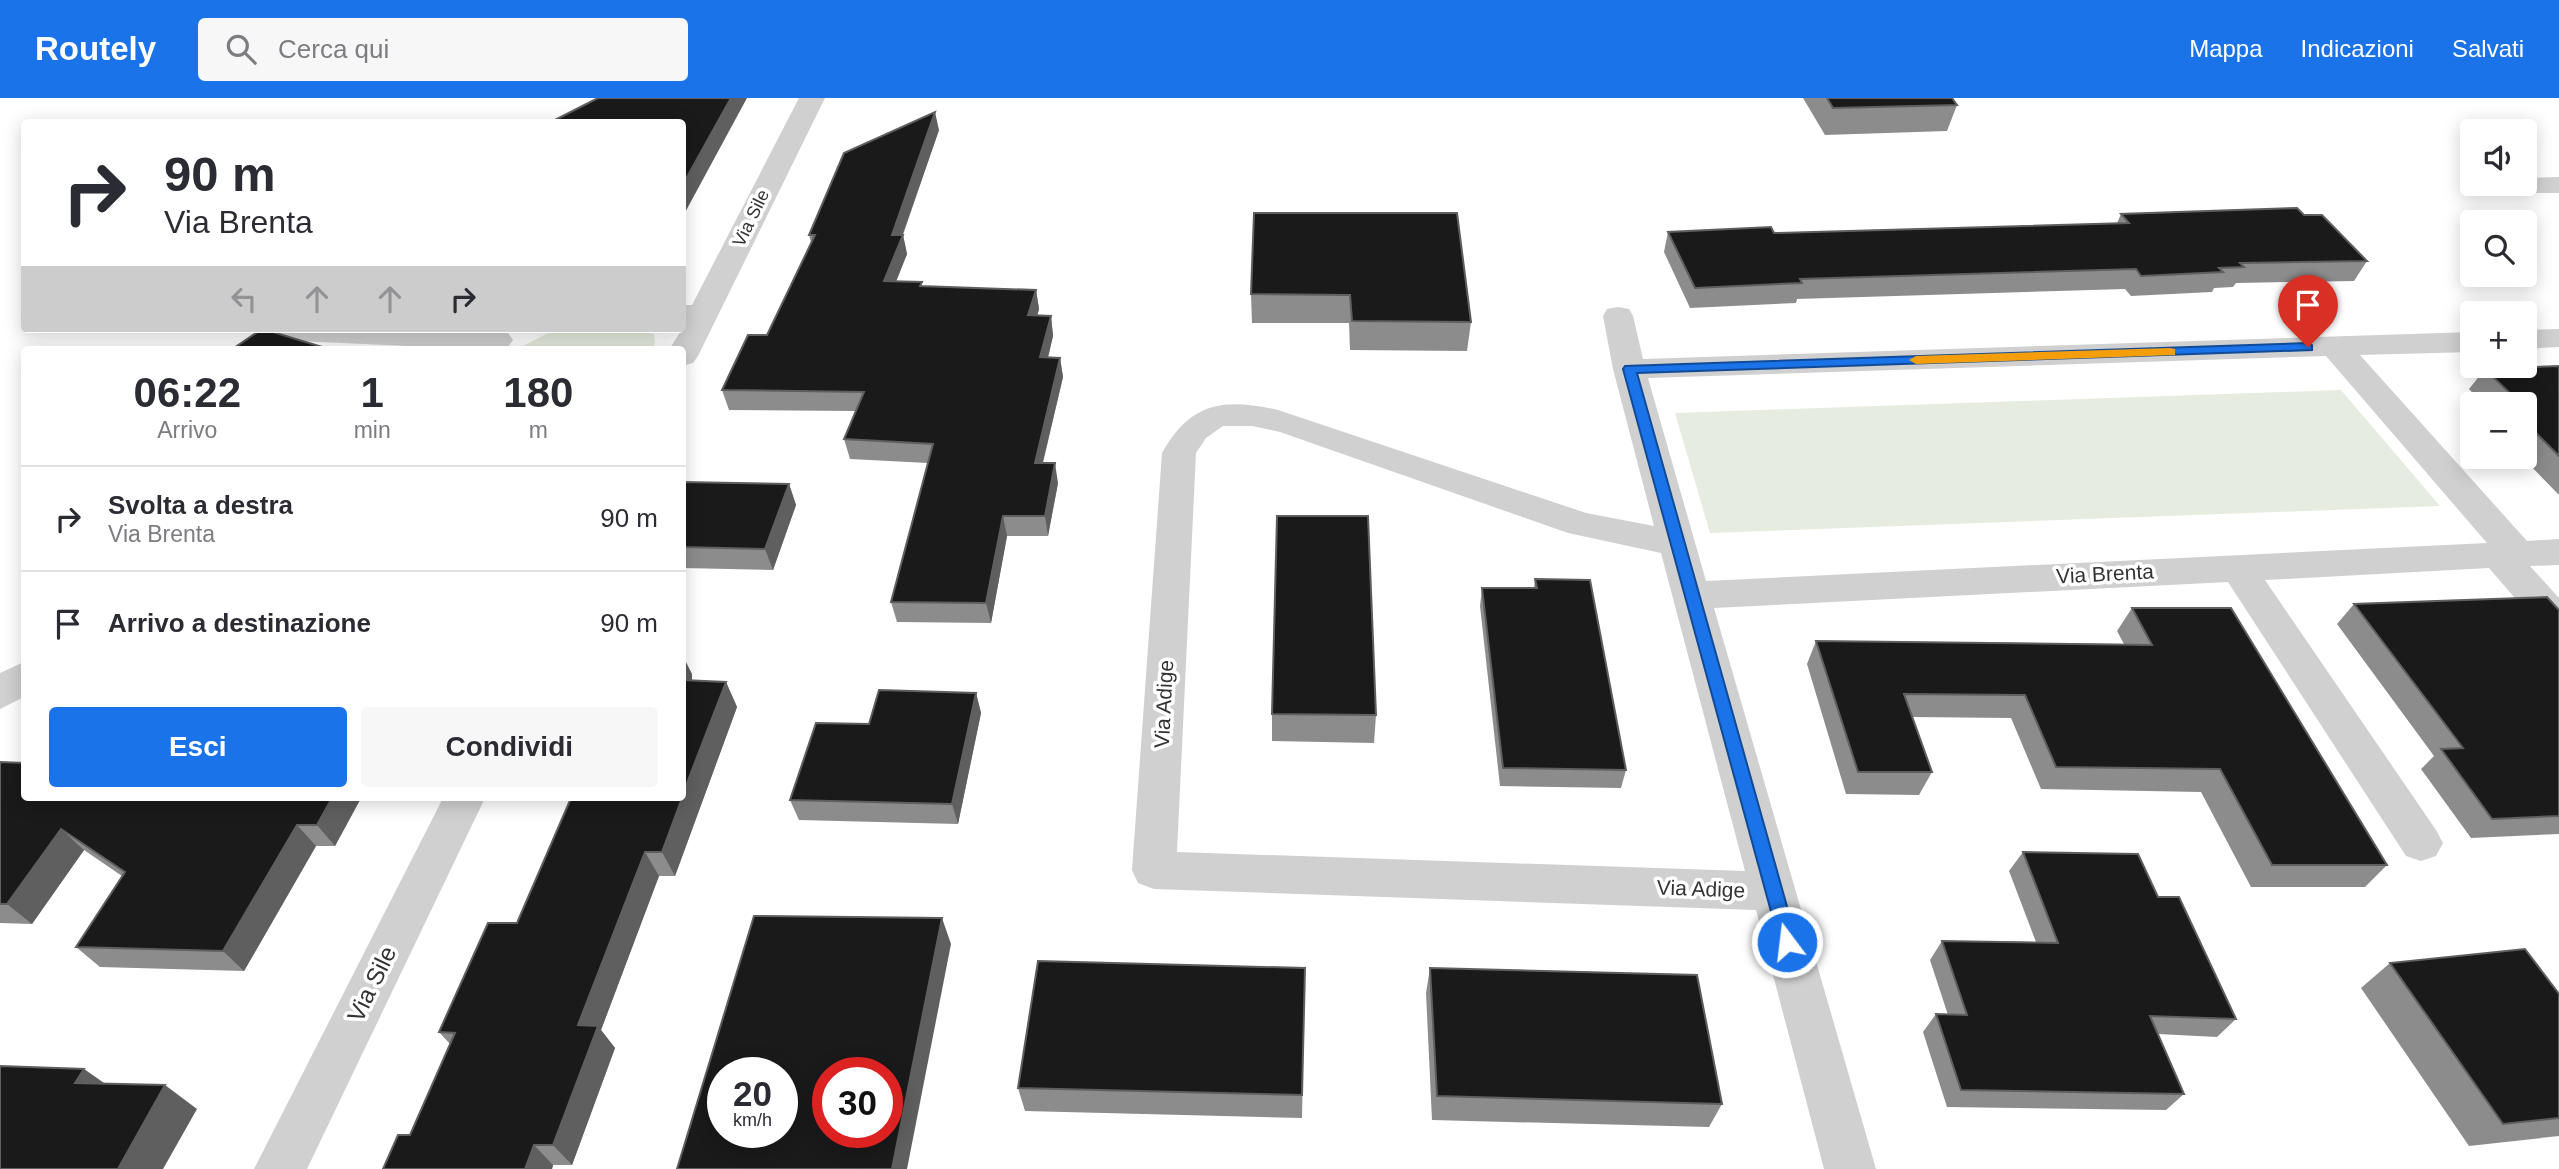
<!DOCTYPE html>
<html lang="it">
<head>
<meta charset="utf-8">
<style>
  body { margin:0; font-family:Arial,sans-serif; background:#f7f7f7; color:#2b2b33; height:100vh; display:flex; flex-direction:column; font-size:26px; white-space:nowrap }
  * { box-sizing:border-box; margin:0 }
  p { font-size:23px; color:#7c7c81 }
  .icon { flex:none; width:38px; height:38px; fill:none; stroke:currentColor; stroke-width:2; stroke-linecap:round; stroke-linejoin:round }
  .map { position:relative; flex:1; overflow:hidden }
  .panel { position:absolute; left:21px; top:248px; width:665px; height:455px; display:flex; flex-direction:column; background:#fff; border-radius:7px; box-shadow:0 4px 18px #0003 }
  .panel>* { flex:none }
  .hud { position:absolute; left:21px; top:21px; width:665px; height:214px; border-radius:7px; box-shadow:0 4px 18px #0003; background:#fff; color:#2b2b33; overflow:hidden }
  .controls { position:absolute; left:2460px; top:21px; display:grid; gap:14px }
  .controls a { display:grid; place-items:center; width:77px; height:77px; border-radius:7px; background:#fff; box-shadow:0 4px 18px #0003; font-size:35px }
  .speed { position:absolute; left:707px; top:959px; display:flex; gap:14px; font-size:35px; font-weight:700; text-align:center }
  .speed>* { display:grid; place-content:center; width:91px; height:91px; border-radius:50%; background:#fff; box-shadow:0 4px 18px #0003; line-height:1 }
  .speed small { font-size:18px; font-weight:400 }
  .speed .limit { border:10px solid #d22; background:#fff; color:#111 }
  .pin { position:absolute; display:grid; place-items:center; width:60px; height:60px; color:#fff; margin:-72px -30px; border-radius:50% 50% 50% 0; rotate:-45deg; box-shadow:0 0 7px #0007 }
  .pin .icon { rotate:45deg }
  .me { position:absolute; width:77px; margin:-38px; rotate:345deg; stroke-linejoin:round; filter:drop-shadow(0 0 5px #0008) }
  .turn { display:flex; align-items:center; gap:24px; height:147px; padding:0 28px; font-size:32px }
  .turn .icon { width:91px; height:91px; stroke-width:2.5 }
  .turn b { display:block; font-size:49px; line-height:60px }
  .lanes { display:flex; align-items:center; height:66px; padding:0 28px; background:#0003; justify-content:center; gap:35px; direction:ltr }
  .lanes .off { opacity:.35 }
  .eta { display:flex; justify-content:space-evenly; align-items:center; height:119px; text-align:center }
  .eta b { font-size:42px; font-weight:700; line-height:49px }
  .button { display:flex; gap:14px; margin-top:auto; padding:14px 28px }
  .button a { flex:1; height:80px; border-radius:7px; background:#1a73e8; color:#fff; font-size:28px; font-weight:700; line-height:80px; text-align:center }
  .button a+a { background:#f7f7f7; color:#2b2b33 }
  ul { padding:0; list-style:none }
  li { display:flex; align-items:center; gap:21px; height:105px; padding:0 28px; border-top:2px solid #e1e1e2 }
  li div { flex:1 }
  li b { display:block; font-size:26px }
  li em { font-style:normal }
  header { display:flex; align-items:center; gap:42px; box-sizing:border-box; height:98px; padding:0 35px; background:#1a73e8; color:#fff }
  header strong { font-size:33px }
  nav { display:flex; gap:38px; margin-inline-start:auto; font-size:24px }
  .search { width:490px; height:63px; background:#f7f7f7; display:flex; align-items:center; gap:18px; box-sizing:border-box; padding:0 24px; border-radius:7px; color:#7c7c81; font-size:26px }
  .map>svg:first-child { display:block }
  .green { fill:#e6ecdf }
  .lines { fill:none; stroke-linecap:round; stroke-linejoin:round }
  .minor { fill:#d0d0d0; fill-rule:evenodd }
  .wall { fill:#8c8c8c }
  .shaded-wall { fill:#5f5f5f }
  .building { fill:#1a1a1a; stroke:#5f5f5f; stroke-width:2; fill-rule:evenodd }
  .route { fill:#1a73e8; stroke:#114b97; stroke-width:2 }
  .slow { fill:#f59e0b }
  .labels { text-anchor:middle; stroke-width:7; stroke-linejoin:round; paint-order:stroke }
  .far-street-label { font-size:18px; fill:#333; stroke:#fff }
  .street-label { font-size:21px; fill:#333; stroke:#fff }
  .near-street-label { font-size:24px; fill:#333; stroke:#fff }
</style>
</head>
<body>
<header>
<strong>Routely</strong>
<div class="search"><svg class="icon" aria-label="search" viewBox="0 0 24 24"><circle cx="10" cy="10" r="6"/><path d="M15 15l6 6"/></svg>Cerca qui</div>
<nav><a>Mappa</a><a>Indicazioni</a><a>Salvati</a></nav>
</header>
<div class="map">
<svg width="2559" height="1071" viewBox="0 0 2559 1071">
  <rect width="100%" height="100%" fill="#fff"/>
  <!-- green -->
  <g class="green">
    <polygon points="554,232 640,233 654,236 655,245 652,252 515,252"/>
    <polygon points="2341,292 2440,408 1710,435 1675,315"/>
  </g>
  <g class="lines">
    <!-- minor -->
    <g class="minor">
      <polygon points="799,0 825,0 698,258 693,265 682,268 682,252 669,252 682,231 682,207 692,207"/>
      <polygon points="2559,79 2559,95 2493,95 2489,89 2491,86 2525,86 2525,80"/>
      <path d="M 1618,209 L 1629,211 L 1633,218 L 1643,261 L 2473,234 L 2473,254 L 2360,257 L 2527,443 L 2559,441 L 2559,467 L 2530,468 L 2559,500 L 2559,539 L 2545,535 L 2489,470 L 2265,482 L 2436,732 L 2443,745 L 2436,758 L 2421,763 L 2406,758 L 2228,484 L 1714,510 L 1876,1071 L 1824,1071 L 1756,812 L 1154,791 L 1138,785 L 1132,772 L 1162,355 C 1191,304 1223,300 1278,312 L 1586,415 L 1654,428 L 1613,271 L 1603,218 L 1607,211 ZM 2326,258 L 2487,445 L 1706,483 L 1648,280 ZM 1223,328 L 1252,328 L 1280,334 L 1568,435 L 1661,455 L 1745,773 L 1177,754 L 1196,355 L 1206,340 Z"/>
      <polygon points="262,231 497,232 508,235 513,242 508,249 497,252 276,242 265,240"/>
      <polygon points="2559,231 2559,249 2525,251 2525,232"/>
      <polygon points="24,564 24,599 0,611 0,575"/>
      <polygon points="443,700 485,700 307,1071 254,1071"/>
    </g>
  </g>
  <!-- wall -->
  <g class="wall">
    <polygon points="1803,0 1952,0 1957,7 1947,33 1825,37"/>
    <polygon points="939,32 903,137 907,156 896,184 923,188 1036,192 1039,211 1037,218 1051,218 1053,238 1048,260 1060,260 1063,279 1043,365 1058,385 1048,438 1007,438 991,525 897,524 891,504 928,365 850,361 844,341 855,313 729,312 722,292 767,237 811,144 809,137"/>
    <polygon points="1254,115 1471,224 1467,253 1350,252 1349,225 1252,225 1251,196"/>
    <polygon points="2121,116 2304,117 2367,163 2354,183 2236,185 2233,189 2214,190 2212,194 2131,198 2125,191 1797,201 1796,205 1690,210 1664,154 1668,134 1774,135 2117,125"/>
    <polygon points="2559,268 2559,396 2558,396 2522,359 2525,359 2525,306 2483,306 2469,291 2485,271"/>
    <polygon points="682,384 789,386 796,407 773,472 682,470"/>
    <polygon points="1535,481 1626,672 1621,690 1500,688 1480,508 1482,490 1534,490"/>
    <polygon points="2354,506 2559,512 2559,736 2471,740 2421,671 2434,658 2337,526"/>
    <polygon points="2132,510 2387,767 2365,789 2251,789 2201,694 2041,691 2011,620 1912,619 1932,674 1919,697 1846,696 1807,566 1816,543 2124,546 2117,533"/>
    <polygon points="692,576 692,583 726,584 737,609 675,778 659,778 601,932 615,950 572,1067 553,1067 552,1071 383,1071 410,1037 450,946 439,934 517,825"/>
    <polygon points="976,595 981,615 958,726 799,722 790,702 869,626"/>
    <polygon points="1272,616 1376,617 1374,645 1272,643"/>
    <polygon points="0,664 24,700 361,700 335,748 316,748 244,873 100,869 76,849 122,778 84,752 32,826 0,825"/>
    <polygon points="2023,754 2158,799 2236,921 2217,939 2158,936 2184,996 2166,1012 1947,1009 1923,934 1936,916 1948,917 1930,862 1942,843 2036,844 2009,773"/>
    <polygon points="2390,865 2559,896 2559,1038 2469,1048 2361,890"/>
    <polygon points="1305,870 1302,1020 1025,1013 1018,990"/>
    <polygon points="1430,870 1722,1006 1709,1029 1432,1022 1426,895"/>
  </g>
  <!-- shaded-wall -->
  <g class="shaded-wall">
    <polygon points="731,0 747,0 682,120 682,88"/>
    <polygon points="935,14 939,32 902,138 903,137 907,156 888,203 884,183 892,137"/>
    <polygon points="1036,192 1039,211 1032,237 1028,217"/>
    <polygon points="1051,218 1053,238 1043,279 1040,259"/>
    <polygon points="1060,260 1063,279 1038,384 1035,365"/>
    <polygon points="1055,365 1058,385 1048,438 1045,418"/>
    <polygon points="789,386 796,407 773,472 765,451"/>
    <polygon points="1003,418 1007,438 991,525 986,505"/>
    <polygon points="682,556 692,576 692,607 682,589"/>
    <polygon points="726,584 737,609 675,778 662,754"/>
    <polygon points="976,595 981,615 958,726 952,706"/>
    <polygon points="332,700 361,700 335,748 317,727"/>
    <polygon points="297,727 316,748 244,873 223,853"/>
    <polygon points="61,731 84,752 32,826 7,806"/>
    <polygon points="645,754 659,778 601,932 615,950 572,1067 553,1047 578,927"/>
    <polygon points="942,820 951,846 907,1071 892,1071"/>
    <polygon points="84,971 117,994 75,985"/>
    <polygon points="165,987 197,1011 163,1071 118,1071"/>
    <polygon points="534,1047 553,1067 552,1071 525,1071"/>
  </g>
  <!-- building -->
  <g class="building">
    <polygon points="598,0 731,0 682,88 682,24 551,24"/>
    <polygon points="1827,0 1952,0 1957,7 1833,10"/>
    <polygon points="935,14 892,137 903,137 884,183 922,184 920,188 1036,192 1028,217 1051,218 1040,259 1060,260 1035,365 1055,365 1045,418 1003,418 986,505 891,504 933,346 844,341 864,294 722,292 748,237 767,237 815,137 809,137 844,55"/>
    <polygon points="2297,110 2304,117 2322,117 2367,163 2240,165 2244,169 2219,170 2223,174 2141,178 2136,171 1800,181 1802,185 1695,190 1668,134 1771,129 1774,135 2129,125 2121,116"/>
    <polygon points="1254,115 1457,115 1471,224 1352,223 1350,197 1251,196"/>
    <polygon points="262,231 263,231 332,252 231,252"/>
    <polygon points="2559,268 2559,358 2525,324 2525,313 2528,313 2525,310 2525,306 2521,306 2485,271"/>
    <polygon points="682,384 789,386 765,451 682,449"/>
    <polygon points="1277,418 1368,418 1376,617 1272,616"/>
    <polygon points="1535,481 1590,482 1626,672 1503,670 1482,490 1537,490"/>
    <polygon points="2547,499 2559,512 2559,718 2492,721 2441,651 2463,650 2354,506"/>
    <polygon points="2132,510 2231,510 2387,767 2272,767 2220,671 2056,669 2025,597 1904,596 1932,674 1858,674 1816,543 2152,547"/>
    <polygon points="682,582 726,584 682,698"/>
    <polygon points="879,592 976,595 952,706 790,702 816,625 869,626"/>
    <polygon points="0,664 24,665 24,700 332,700 317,727 297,727 223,853 76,849 125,774 61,731 7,806 0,806"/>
    <polygon points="571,700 682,700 662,754 645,754 578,927 598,928 553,1047 534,1047 525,1071 383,1071 398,1037 410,1037 455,935 439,934 488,825 517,825"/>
    <polygon points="2023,754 2138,756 2158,799 2179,799 2236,921 2150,918 2184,996 1961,992 1936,916 1967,917 1942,843 2058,845"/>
    <path d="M 754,818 L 942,820 L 892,1071 L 677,1071 ZM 723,975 L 782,975 L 782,1034 L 723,1034 ZM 828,975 L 887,975 L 887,1034 L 828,1034 Z"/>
    <polygon points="2525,851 2559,896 2559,1020 2503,1026 2390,865"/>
    <polygon points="1038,863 1305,870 1302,997 1018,990"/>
    <polygon points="1430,870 1697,877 1722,1006 1437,998"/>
    <polygon points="0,968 84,971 75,985 165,987 118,1071 0,1071"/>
  </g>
  <!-- route -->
  <polygon class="route" points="2308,245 2312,247 2312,252 1637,275 1797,844 1794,850 1787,852 1781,850 1623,271 1625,268"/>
  <!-- slow -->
  <polygon class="slow" points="2170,250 2175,251 2175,257 1916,266 1909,262 1916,258"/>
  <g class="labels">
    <!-- far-street labels -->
    <g class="far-street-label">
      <text transform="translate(751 120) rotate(-64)" y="6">Via Sile</text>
    </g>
    <!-- street labels -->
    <g class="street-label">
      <text transform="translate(2105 476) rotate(-3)" y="7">Via Brenta</text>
      <text transform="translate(1164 606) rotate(-87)" y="7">Via Adige</text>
      <text transform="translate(1701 791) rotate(2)" y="7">Via Adige</text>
    </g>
    <!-- near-street labels -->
    <g class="near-street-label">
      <text transform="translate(372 886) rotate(-64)" y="8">Via Sile</text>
    </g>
  </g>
</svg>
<div class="controls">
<a><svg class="icon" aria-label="sound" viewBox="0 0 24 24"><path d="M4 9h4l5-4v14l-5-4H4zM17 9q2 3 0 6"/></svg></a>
<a><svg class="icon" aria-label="search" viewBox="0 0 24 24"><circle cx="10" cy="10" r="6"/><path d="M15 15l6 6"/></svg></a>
<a>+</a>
<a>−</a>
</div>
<div class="speed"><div>20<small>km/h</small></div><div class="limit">30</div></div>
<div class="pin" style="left:2308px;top:249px;background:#d93025"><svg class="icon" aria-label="arrive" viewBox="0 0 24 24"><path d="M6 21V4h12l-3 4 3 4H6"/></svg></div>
<svg class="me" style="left:1787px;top:844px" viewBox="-20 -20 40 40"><circle r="17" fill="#1a73e8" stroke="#fff" stroke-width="3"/><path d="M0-11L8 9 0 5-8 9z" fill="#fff"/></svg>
<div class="hud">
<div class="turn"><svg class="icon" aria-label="right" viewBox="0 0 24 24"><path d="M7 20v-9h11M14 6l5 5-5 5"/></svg><div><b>90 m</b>Via Brenta</div></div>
<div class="lanes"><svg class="icon off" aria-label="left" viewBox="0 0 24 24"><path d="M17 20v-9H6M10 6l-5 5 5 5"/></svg><svg class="icon off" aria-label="ahead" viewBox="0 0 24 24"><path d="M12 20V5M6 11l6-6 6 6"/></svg><svg class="icon off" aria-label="ahead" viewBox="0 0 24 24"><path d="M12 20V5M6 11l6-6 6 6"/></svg><svg class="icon" aria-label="right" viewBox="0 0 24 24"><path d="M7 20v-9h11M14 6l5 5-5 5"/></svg></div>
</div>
<section class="panel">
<div class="eta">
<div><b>06:22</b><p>Arrivo</p></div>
<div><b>1</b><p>min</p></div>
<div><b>180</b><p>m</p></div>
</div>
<ul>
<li><svg class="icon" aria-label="right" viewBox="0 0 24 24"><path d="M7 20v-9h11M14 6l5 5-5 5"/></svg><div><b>Svolta a destra</b><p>Via Brenta</p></div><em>90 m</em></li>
<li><svg class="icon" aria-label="arrive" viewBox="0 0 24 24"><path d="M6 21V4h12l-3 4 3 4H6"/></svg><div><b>Arrivo a destinazione</b></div><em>90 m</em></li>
</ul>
<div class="button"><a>Esci</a><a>Condividi</a></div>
</section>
</div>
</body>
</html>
